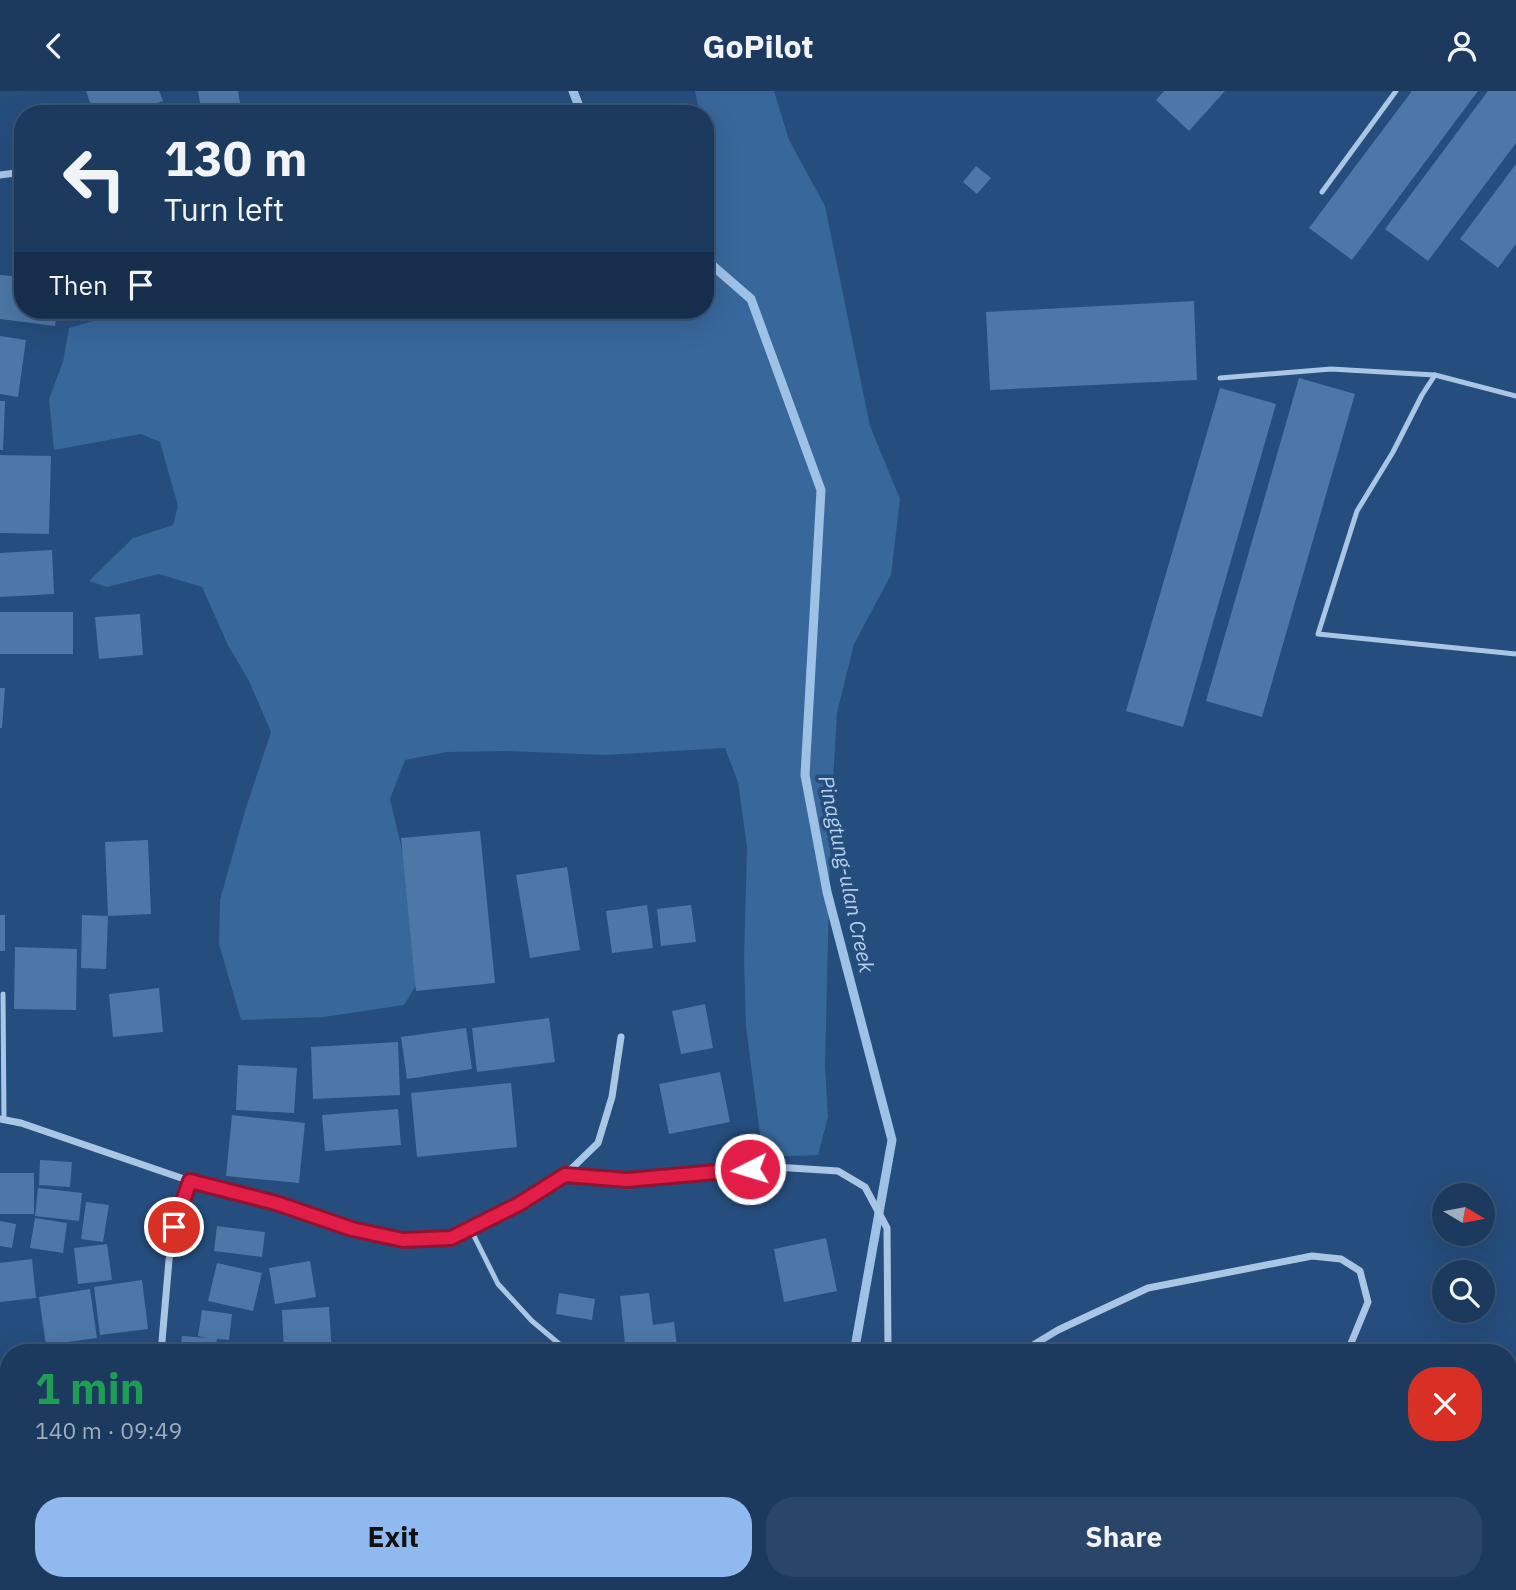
<!DOCTYPE html>
<html lang="en">
<head>
<meta charset="utf-8">
<style>
  body { margin:0; font-family:"IBM Plex Sans",sans-serif; background:#294567; color:#f1f3f6; height:100vh; display:flex; flex-direction:column; font-size:26px; white-space:nowrap }
  * { box-sizing:border-box; margin:0 }
  p { font-size:23px; color:#a0adbc }
  .icon { flex:none; width:38px; height:38px; fill:none; stroke:currentColor; stroke-width:2; stroke-linecap:round; stroke-linejoin:round }
  .map { position:relative; flex:1; overflow:hidden }
  .panel { position:absolute; left:0px; top:1253px; width:1517px; height:247px; display:flex; flex-direction:column; background:#1c3a5e; border-radius:28px 28px 0 0; box-shadow:0 7px 28px #0002,0 0 0 2px #3a5473 }
  .panel>* { flex:none }
  .guide { position:absolute; left:14px; top:14px; width:700px; height:214px; border-radius:28px; box-shadow:0 7px 28px #0002,0 0 0 2px #3a5473; background:#1c3a5e; color:#f1f3f6; overflow:hidden }
  .needle { width:46px; rotate:100deg }
  .controls { position:absolute; left:1432px; top:1092px; display:grid; gap:14px }
  .controls a { display:grid; place-items:center; width:63px; height:63px; border-radius:50%; background:#1c3a5e; box-shadow:0 7px 28px #0002,0 0 0 2px #3a5473; font-size:35px }
  .pin { position:absolute; display:grid; place-items:center; width:60px; height:60px; color:#fff; margin:-30px; border:4px solid #fff; border-radius:50%; box-shadow:0 2px 7px #0007 }
  .me { position:absolute; width:77px; margin:-38px; rotate:265deg; stroke-linejoin:round; filter:drop-shadow(0 0 5px #0008) }
  .turn { display:flex; align-items:center; gap:24px; height:147px; padding:0 35px; font-size:32px }
  .turn .icon { width:91px; height:91px; stroke-width:2.5 }
  .turn b { display:block; font-size:49px; line-height:60px }
  .then { display:flex; align-items:center; height:66px; padding:0 35px; background:#0003; gap:14px; font-size:26px }
  .round { display:grid; place-items:center; flex:none; width:74px; height:74px; border-radius:28px; background:#294567 }
  .head { display:flex; align-items:center; justify-content:space-between; height:119px; padding:0 35px }
  h1 { font-size:42px; font-weight:700; line-height:52px; color:#1e9e55 }
  .action { display:flex; gap:14px; margin-top:auto; padding:14px 35px }
  .action a { flex:1; height:80px; border-radius:28px; background:#90b9f0; color:#111; font-size:28px; font-weight:700; line-height:80px; text-align:center }
  .action a+a { background:#294567; color:#f1f3f6 }
  header { display:flex; justify-content:space-between; align-items:center; height:91px; padding:0 35px; background:#1c3a5e; font-size:32px; font-weight:700 }
  .map>svg:first-child { display:block }
  .green { fill:#38679b }
  .lines { fill:none; stroke-linecap:round; stroke-linejoin:round }
  .stream { stroke:#9ec1e6; stroke-width:9 }
  .building { fill:#4d77a6 }
  .lane { stroke:#aac6e5; stroke-width:5 }
  .street { stroke:#aac6e5; stroke-width:7 }
  .route-casing { stroke:#92132f; stroke-width:18 }
  .route { stroke:#e11d48; stroke-width:12 }
  .labels { text-anchor:middle; stroke-width:7; stroke-linejoin:round; paint-order:stroke }
  .water-label { font-size:21px; font-style:italic; fill:#b5d0ed; stroke:#254d7d }
</style>
</head>
<body>
<header><svg class="icon" aria-label="back" viewBox="0 0 24 24"><path d="M15 5l-7 7 7 7"/></svg>GoPilot<svg class="icon" aria-label="person" viewBox="0 0 24 24"><circle cx="12" cy="8" r="4"/><path d="M4 21q1-7 8-7t8 7"/></svg></header>
<div class="map">
<svg width="1516" height="1499" viewBox="0 0 1516 1499">
  <rect width="100%" height="100%" fill="#254d7d"/>
  <!-- green -->
  <polygon class="green" points="695,0 774,0 789,49 825,115 870,335 900,408 891,484 854,553 837,622 831,725 825,975 828,1026 818,1064 763,1066 746,936 744,869 747,756 738,691 725,657 605,664 505,660 447,661 405,669 390,708 424,853 417,893 404,914 324,926 241,929 219,853 220,809 245,720 271,641 249,590 228,554 202,496 159,483 107,496 89,490 133,447 173,434 178,415 160,351 141,343 54,359 49,308 63,271 69,237 132,219 190,227 220,219 705,219 705,23 700,23"/>
  <g class="lines">
    <!-- stream -->
    <g class="stream">
      <polyline points="573,0 582,23"/>
      <polyline points="705,168 751,208 821,399 805,684 827,801 892,1049 854,1262"/>
      <polyline points="836,1491 838,1499"/>
    </g>
  </g>
  <!-- building -->
  <g class="building">
    <polygon points="86,0 159,0 163,10 128,23 94,23"/>
    <polygon points="198,0 238,0 242,23 202,23"/>
    <polygon points="1164,0 1225,0 1189,40 1156,9"/>
    <polygon points="1412,0 1478,0 1352,169 1309,137"/>
    <polygon points="1488,0 1516,0 1516,52 1428,170 1385,138"/>
    <polygon points="1516,73 1516,153 1498,177 1460,148"/>
    <polygon points="976,75 991,87 977,103 963,91"/>
    <polygon points="0,184 23,186 23,219 57,219 55,235 0,228"/>
    <polygon points="1194,210 1197,289 990,299 986,221"/>
    <polygon points="0,245 26,249 18,306 0,303"/>
    <polygon points="1299,287 1355,303 1262,626 1206,610"/>
    <polygon points="1220,297 1276,313 1183,636 1126,620"/>
    <polygon points="0,310 5,310 3,359 0,359"/>
    <polygon points="0,364 51,365 49,443 0,442"/>
    <polygon points="52,459 54,503 0,506 0,462"/>
    <rect x="0" y="521" width="73" height="42"/>
    <polygon points="140,523 143,564 99,568 95,526"/>
    <polygon points="0,597 5,597 2,637 0,637"/>
    <polygon points="480,740 495,892 416,900 401,747"/>
    <polygon points="148,749 151,823 108,825 105,751"/>
    <polygon points="567,776 580,859 530,867 516,784"/>
    <polygon points="647,814 653,857 612,862 606,820"/>
    <polygon points="691,814 696,851 661,855 657,818"/>
    <rect x="0" y="824" width="5" height="36"/>
    <polygon points="82,824 108,825 106,878 81,877"/>
    <polygon points="15,856 77,858 76,919 14,918"/>
    <polygon points="159,897 163,941 113,946 109,903"/>
    <polygon points="705,913 713,957 681,963 672,920"/>
    <polygon points="549,927 555,971 477,981 472,937"/>
    <polygon points="466,937 472,978 407,988 401,946"/>
    <polygon points="398,951 400,1004 313,1008 311,956"/>
    <polygon points="238,974 297,977 294,1022 236,1019"/>
    <polygon points="720,981 730,1031 669,1043 659,993"/>
    <polygon points="511,992 517,1056 417,1066 411,1002"/>
    <polygon points="398,1018 401,1054 325,1060 322,1024"/>
    <polygon points="232,1024 305,1032 299,1092 226,1085"/>
    <polygon points="40,1069 72,1071 70,1096 39,1094"/>
    <rect x="0" y="1082" width="34" height="41"/>
    <polygon points="38,1097 82,1102 79,1130 35,1125"/>
    <polygon points="86,1111 109,1114 103,1151 81,1148"/>
    <polygon points="35,1127 67,1132 63,1162 30,1157"/>
    <polygon points="0,1130 16,1133 12,1157 0,1155"/>
    <polygon points="217,1135 265,1141 262,1166 214,1160"/>
    <polygon points="826,1147 837,1200 784,1211 774,1158"/>
    <polygon points="107,1153 112,1189 78,1193 74,1157"/>
    <polygon points="32,1168 36,1207 0,1211 0,1172"/>
    <polygon points="310,1170 316,1206 275,1213 269,1177"/>
    <polygon points="217,1172 262,1182 253,1220 208,1210"/>
    <polygon points="142,1189 148,1238 100,1244 94,1196"/>
    <polygon points="90,1198 97,1247 46,1254 39,1206"/>
    <polygon points="559,1202 595,1208 592,1229 556,1223"/>
    <polygon points="649,1202 653,1234 674,1231 678,1262 626,1262 620,1205"/>
    <polygon points="329,1216 332,1262 284,1262 282,1219"/>
    <polygon points="202,1219 232,1223 229,1249 217,1248 215,1262 180,1262 182,1245 207,1247 198,1245"/>
    <polygon points="220,1251 261,1256 260,1262 219,1262"/>
    <polygon points="9,1282 9,1319 0,1321 0,1284"/>
    <polygon points="9,1342 9,1375 0,1376 0,1344"/>
    <rect x="455" y="1491" width="60" height="8"/>
    <polygon points="377,1495 434,1496 434,1499 377,1499"/>
  </g>
  <g class="lines">
    <!-- lane -->
    <g class="lane">
      <polyline points="1322,101 1396,0"/>
      <polyline points="1435,284 1422,304 1393,361 1357,420 1318,543 1516,563"/>
      <polyline points="1220,287 1331,278 1435,284 1516,305"/>
      <polyline points="3,903 4,1029"/>
      <polyline points="470,1137 498,1193 532,1230 570,1262"/>
    </g>
    <!-- street -->
    <g class="street">
      <polyline points="0,84 23,81"/>
      <polyline points="0,1028 21,1032 190,1090 276,1113 352,1138 403,1149 451,1147 519,1113 565,1084 598,1052 612,1006 621,946"/>
      <polyline points="565,1084 627,1089 775,1076 838,1080 865,1096 887,1137 888,1257 891,1262"/>
      <polyline points="161,1262 169,1169 174,1136 190,1090"/>
      <polyline points="1020,1262 1058,1239 1148,1197 1312,1165 1341,1168 1360,1180 1368,1211 1347,1262"/>
    </g>
  </g>
  <g class="lines">
    <!-- route casing -->
    <g class="route-casing">
      <polyline id="route" points="174,1136 190,1090 276,1112 352,1138 403,1149 451,1147 519,1113 565,1084 627,1089 750,1078"/>
    </g>
    <!-- route -->
    <use href="#route" class="route"/>
  </g>
  <g class="labels">
    <!-- water labels -->
    <g class="water-label">
      <text transform="translate(846 783) rotate(78)" y="7">Pinagtung-ulan Creek</text>
    </g>
  </g>
</svg>
<div class="controls">
<a><svg class="needle" viewBox="-14 -14 28 28"><path d="M0-13l5 13h-10z" fill="#e53935"/><path d="M0 13l5-13h-10z" fill="#a0adbc"/></svg></a>
<a><svg class="icon" aria-label="search" viewBox="0 0 24 24"><circle cx="10" cy="10" r="6"/><path d="M15 15l6 6"/></svg></a>
</div>
<div class="pin" style="left:174px;top:1136px;background:#d93025"><svg class="icon" aria-label="arrive" viewBox="0 0 24 24"><path d="M6 21V4h12l-3 4 3 4H6"/></svg></div>
<svg class="me" style="left:750px;top:1078px" viewBox="-20 -20 40 40"><circle r="17" fill="#e11d48" stroke="#fff" stroke-width="3"/><path d="M0-11L8 9 0 5-8 9z" fill="#fff"/></svg>
<div class="guide">
<div class="turn"><svg class="icon" aria-label="left" viewBox="0 0 24 24"><path d="M17 20v-9H6M10 6l-5 5 5 5"/></svg><div><b>130 m</b>Turn left</div></div>
<div class="then">Then<svg class="icon" aria-label="arrive" viewBox="0 0 24 24"><path d="M6 21V4h12l-3 4 3 4H6"/></svg></div>
</div>
<section class="panel">
<div class="head"><div><h1>1 min</h1><p>140 m · 09:49</p></div><a class="round" style="background:#d93025;color:#fff"><svg class="icon" aria-label="close" viewBox="0 0 24 24"><path d="M6 6l12 12M18 6L6 18"/></svg></a></div>
<div class="action"><a>Exit</a><a>Share</a></div>
</section>
</div>
</body>
</html>
